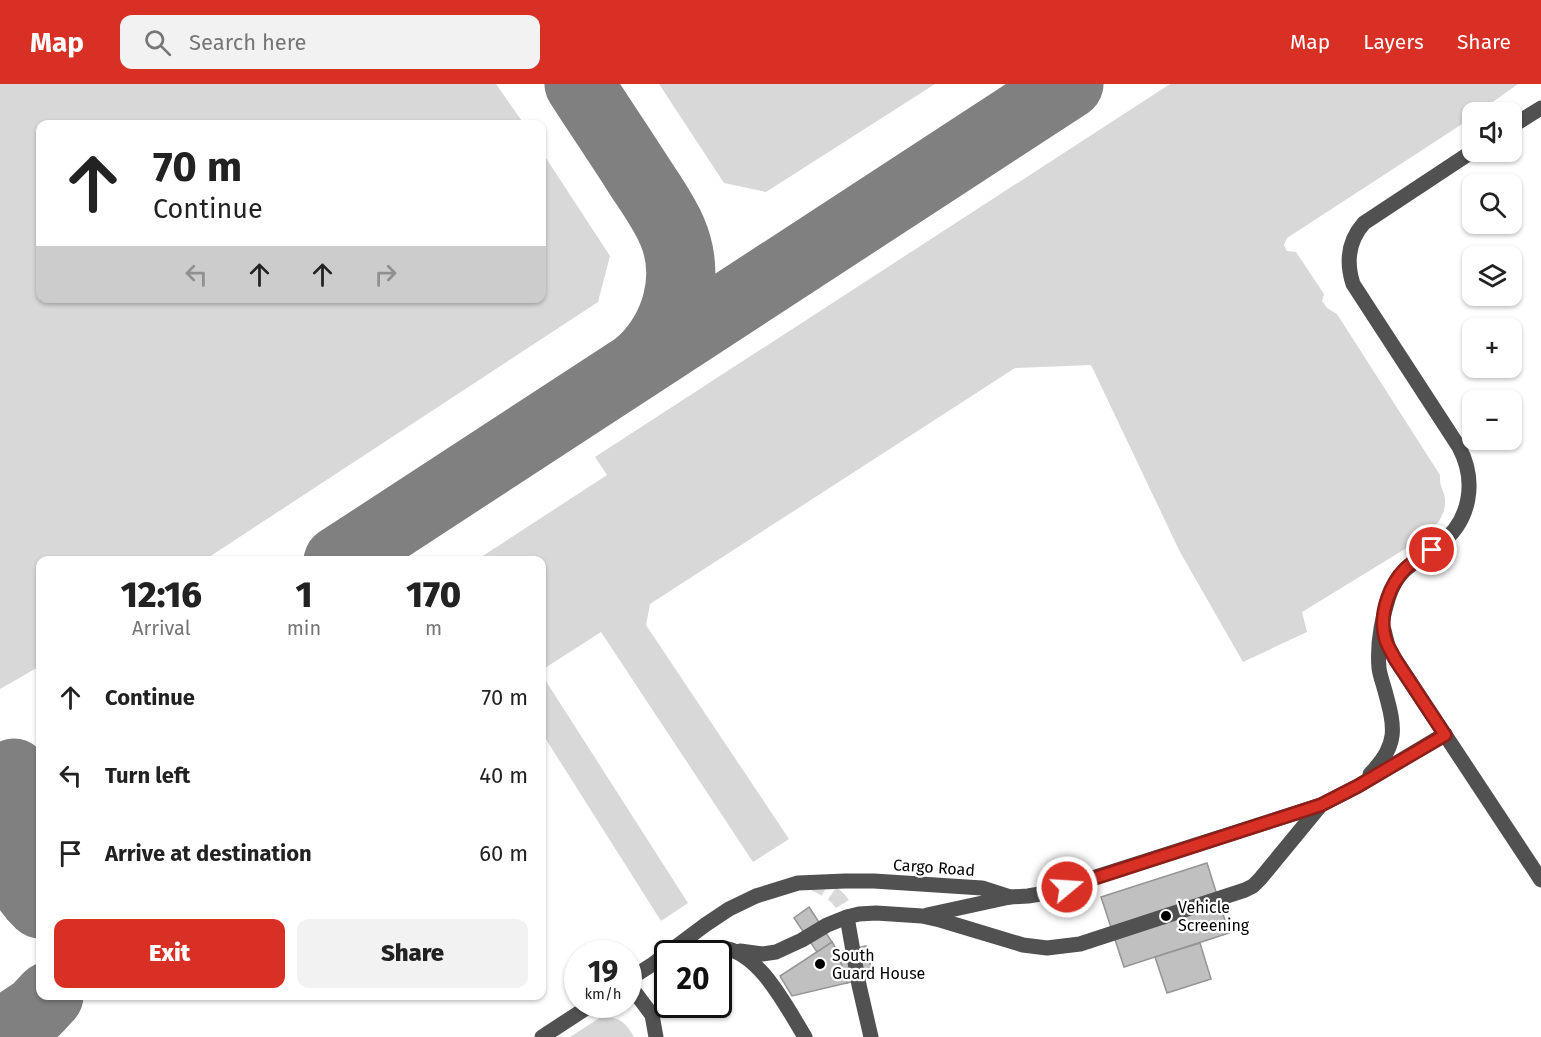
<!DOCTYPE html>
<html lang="en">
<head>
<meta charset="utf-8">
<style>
  body { margin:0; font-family:"Fira Sans",sans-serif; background:#f2f2f2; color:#222; height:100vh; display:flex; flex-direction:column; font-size:22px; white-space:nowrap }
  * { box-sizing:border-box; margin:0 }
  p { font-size:20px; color:#767676 }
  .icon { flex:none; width:33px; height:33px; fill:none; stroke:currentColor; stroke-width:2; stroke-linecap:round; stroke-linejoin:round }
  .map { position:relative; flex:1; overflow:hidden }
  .side { position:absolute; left:36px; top:472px; width:510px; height:444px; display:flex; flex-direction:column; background:#fff; border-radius:12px; box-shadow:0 2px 4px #0004 }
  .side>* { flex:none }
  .hud { position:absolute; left:36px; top:36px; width:510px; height:183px; border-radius:12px; box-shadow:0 2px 4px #0004; background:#fff; color:#222; overflow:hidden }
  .controls { position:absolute; left:1462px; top:18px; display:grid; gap:12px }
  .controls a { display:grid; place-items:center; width:60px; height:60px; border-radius:12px; background:#fff; box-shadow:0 2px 4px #0004; font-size:30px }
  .speed { position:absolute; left:564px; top:856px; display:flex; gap:12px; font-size:30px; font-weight:700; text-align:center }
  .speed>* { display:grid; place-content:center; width:78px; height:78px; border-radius:50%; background:#fff; box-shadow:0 2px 4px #0004; line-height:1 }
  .speed small { font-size:15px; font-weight:400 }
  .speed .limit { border:3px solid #111; border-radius:9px; background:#fff; color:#111 }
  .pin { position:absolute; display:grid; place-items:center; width:51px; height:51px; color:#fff; margin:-26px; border:3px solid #fff; border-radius:50%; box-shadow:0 2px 6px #0007 }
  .me { position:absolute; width:66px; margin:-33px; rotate:72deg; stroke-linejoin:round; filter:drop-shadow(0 0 4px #0008) }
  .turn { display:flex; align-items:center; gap:21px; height:126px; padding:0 18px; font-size:27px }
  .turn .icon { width:78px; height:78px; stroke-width:2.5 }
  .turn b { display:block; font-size:42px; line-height:51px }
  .lanes { display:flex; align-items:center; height:57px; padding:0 18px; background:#0003; justify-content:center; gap:30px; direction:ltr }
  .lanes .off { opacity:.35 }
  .eta { display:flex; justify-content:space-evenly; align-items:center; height:102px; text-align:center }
  .eta b { font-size:36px; font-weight:800; line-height:42px }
  .button { display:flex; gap:12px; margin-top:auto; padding:12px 18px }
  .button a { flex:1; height:69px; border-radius:12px; background:#d93025; color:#fff; font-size:24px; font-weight:800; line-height:69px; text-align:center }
  .button a+a { background:#f2f2f2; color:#222 }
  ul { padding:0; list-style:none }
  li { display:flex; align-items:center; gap:18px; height:78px; padding:0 18px }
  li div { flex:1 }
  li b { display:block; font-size:22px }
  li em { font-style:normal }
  header { display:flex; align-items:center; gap:36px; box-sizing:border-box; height:84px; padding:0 30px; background:#d93025; color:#fff }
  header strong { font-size:28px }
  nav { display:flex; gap:33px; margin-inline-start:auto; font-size:21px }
  .search { width:420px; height:54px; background:#f2f2f2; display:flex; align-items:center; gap:15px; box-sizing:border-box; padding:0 21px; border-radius:12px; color:#767676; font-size:22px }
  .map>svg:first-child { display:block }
  .green { fill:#d8d8d8 }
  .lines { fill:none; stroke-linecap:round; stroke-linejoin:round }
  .taxiway { stroke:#808080; stroke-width:69 }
  .building { fill:#c0c0c0; stroke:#959595; stroke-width:1.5 }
  .minor-tunnel { stroke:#d9d9d9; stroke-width:15; stroke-dasharray:15 8; stroke-linecap:butt }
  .minor { stroke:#515151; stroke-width:15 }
  .route-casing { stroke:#8d1f18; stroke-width:15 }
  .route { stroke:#d93025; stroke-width:10 }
  .poi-dot { fill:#000; stroke:#fff; stroke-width:2 }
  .labels { text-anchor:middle; stroke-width:4.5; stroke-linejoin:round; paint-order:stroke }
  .street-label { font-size:16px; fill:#000; stroke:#fff }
  .poi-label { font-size:16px; fill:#000; stroke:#fff; text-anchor:start }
</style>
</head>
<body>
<header>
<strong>Map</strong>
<div class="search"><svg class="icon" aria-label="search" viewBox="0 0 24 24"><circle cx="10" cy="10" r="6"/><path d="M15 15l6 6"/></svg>Search here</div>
<nav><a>Map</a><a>Layers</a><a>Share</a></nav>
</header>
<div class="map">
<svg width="1541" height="953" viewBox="0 0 1541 953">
  <rect width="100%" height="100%" fill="#fff"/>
  <!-- green -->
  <g class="green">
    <polygon points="0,0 496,0 524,40 40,40 40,214 542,214 542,68 610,172 598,218 203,477 40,477 40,582 0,605"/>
    <polygon points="659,0 935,0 766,108 724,99"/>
    <path d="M 1170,0 L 1518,0 L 1479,28 L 1473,28 L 1473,33 L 1287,154 L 1284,161 L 1287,167 L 1296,168 L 1324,210 L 1322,217 L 1327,224 L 1337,230 L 1440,391 C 1440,402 1441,401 1444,410 C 1449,428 1436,444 1423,454 L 1302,528 L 1307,548 L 1243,578 L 1180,468 L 1091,281 L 1015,284 L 650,520 L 646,541 L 789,755 L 753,778 L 601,548 L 542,586 L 542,477 L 475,477 L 607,391 L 595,373 Z"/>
    <polygon points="542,591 688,819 661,837 542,649"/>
    <polygon points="669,921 702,921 679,934"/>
    <path d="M 601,933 C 619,933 625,937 634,953 L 570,953 Z"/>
  </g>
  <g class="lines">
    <!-- taxiway -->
    <g class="taxiway">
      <path d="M 579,0 C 597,28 616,56 634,84 C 647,105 662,124 672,147 C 692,193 676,247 639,280"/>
      <polyline points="338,477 1069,0"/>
      <path d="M 14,689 C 6,733 5,787 40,820"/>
      <polyline points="0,950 36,926 49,912"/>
    </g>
  </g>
  <!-- building -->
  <g class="building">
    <polygon points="1207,779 1229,849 1124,883 1101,813"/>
    <polygon points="809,823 832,858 817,868 794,834"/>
    <polygon points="832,858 838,868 847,899 792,912 780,892"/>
    <polygon points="1200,859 1211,895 1167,909 1155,873"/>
    <polygon points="866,862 873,892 847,899 838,868"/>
  </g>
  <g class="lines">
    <!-- minor-tunnel -->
    <path class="minor-tunnel" d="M 812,798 C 830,808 843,812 847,833"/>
    <!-- minor -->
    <g class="minor">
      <polyline points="1512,42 1541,24"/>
      <polyline points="1384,546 1388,562 1395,575 1541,796"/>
      <path d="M 1370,690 C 1399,661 1395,643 1385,607 C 1383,599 1380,592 1379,584 C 1377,561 1382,534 1389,512 C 1399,483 1417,478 1439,461 C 1471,437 1477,397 1459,363 L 1353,200 C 1346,178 1348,157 1364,139 L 1473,67"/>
      <polyline points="927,831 1010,813"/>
      <polyline points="740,867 762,870 776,868 802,856 827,841 847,833"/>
      <path d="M 685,870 C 697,868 710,863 722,864 C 759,867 787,924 805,953"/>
      <polyline points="628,896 653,880 705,841 729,825 756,812 798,799 845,797 874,797 982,804 1010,813 1028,812 1046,809 1321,721"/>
      <polyline points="628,899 652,931 656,953"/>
      <polyline points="542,953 591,921"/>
      <polyline points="871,953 859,901 847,833 859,830 876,829 922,832 940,836 1023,861 1047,864 1080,860 1245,806 1253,802 1260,795 1321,721 1358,702 1445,650"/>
    </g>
  </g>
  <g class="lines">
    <!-- route casing -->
    <g class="route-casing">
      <path id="route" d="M 1067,803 L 1321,721 L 1358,702 L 1445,651 L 1395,575 C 1391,567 1385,559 1384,549 C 1380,528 1390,500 1405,485 C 1413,477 1423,472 1432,466"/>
    </g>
    <!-- route -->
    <use href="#route" class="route"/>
  </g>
  <!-- markers -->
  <g class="poi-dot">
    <circle cx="1166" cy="832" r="6"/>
    <circle cx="820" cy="880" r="6"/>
  </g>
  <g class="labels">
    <!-- street labels -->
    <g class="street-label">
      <text transform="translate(934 783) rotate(4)" y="6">Cargo Road</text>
    </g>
    <!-- poi labels -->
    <g class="poi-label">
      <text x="1178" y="829">Vehicle<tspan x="1178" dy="18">Screening</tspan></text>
      <text x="832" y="877">South<tspan x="832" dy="18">Guard House</tspan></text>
    </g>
  </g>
</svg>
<div class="controls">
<a><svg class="icon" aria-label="sound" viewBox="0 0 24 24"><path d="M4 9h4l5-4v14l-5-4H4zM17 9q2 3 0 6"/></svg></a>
<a><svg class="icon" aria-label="search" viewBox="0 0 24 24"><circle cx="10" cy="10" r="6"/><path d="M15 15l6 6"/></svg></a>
<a><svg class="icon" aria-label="layers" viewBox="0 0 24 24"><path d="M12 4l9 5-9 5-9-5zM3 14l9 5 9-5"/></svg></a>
<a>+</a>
<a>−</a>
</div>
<div class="speed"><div>19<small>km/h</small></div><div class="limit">20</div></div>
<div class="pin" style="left:1432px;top:466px;background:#d93025"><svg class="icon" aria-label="arrive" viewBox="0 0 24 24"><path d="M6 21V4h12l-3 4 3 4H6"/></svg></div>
<svg class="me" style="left:1067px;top:803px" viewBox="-20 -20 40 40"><circle r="17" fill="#d93025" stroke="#fff" stroke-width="3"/><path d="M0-11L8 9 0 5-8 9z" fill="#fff"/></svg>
<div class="hud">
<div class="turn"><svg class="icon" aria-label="ahead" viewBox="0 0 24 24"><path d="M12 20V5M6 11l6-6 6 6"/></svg><div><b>70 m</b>Continue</div></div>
<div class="lanes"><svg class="icon off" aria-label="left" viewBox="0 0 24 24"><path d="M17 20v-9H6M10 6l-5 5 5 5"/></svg><svg class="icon" aria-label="ahead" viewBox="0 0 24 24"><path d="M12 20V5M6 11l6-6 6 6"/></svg><svg class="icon" aria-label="ahead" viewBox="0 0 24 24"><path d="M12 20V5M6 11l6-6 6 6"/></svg><svg class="icon off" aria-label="right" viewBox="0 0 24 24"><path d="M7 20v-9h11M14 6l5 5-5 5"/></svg></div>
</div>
<section class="side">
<div class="eta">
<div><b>12:16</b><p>Arrival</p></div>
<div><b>1</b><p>min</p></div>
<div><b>170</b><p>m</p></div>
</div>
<ul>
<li><svg class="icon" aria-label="ahead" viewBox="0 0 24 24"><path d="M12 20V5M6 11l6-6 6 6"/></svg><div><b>Continue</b></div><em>70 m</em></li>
<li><svg class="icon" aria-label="left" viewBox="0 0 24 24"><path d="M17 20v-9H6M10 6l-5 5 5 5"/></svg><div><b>Turn left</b></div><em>40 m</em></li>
<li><svg class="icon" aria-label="arrive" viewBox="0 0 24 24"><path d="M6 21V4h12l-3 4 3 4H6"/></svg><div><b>Arrive at destination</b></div><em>60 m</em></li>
</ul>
<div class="button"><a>Exit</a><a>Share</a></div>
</section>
</div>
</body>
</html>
